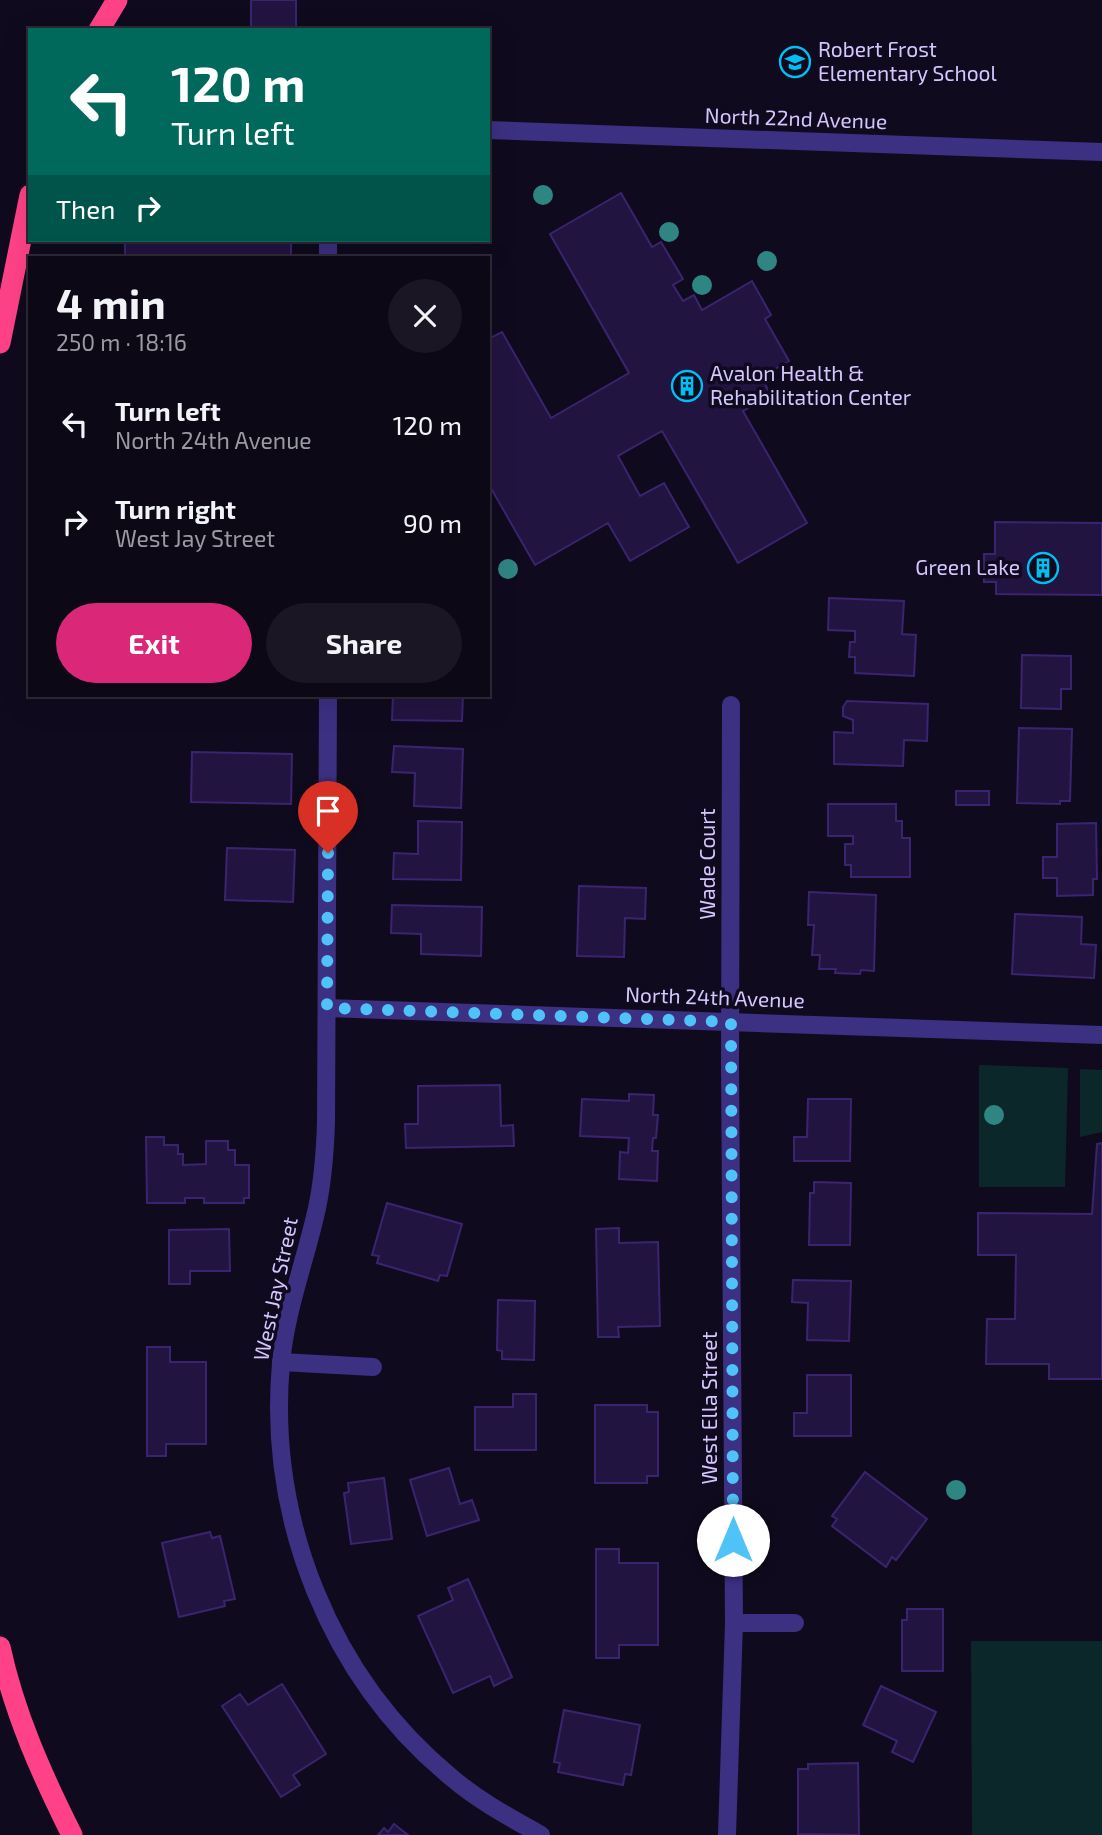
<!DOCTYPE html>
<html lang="en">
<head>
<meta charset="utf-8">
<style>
  body { margin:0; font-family:"Exo 2",sans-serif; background:#1a1623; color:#f1f3f6; height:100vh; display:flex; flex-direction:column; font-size:26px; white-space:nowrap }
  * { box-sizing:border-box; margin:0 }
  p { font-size:23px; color:#9a9aa1 }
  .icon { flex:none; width:38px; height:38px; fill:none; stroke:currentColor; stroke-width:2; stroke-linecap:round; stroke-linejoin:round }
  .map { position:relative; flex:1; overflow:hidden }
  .sheet { position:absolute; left:28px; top:256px; width:462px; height:441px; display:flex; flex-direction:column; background:#0c0816; border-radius:0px; box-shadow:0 7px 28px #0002,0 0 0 2px #2c2935 }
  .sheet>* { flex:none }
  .banner { position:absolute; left:28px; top:28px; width:462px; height:214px; border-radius:0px; box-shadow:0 7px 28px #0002,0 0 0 2px #2c2935; background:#00695c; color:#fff; overflow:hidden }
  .pin { position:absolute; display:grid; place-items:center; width:60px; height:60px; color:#fff; margin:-72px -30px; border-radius:50% 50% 50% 0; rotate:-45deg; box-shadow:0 0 7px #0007 }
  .pin .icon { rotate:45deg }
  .me { position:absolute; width:77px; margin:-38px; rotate:0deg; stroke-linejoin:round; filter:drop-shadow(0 0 5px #0008) }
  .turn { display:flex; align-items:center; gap:24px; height:147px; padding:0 28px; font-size:32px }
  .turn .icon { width:91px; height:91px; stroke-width:2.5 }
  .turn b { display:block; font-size:49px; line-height:60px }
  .then { display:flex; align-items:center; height:66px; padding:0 28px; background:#0003; gap:14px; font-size:26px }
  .round { display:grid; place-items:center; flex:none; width:74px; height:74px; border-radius:37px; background:#1a1623 }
  .overview { display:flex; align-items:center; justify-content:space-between; height:119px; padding:0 28px }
  h1 { font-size:42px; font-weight:700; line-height:52px }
  .cta { display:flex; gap:14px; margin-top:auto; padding:14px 28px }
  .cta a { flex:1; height:80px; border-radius:42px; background:#db2777; color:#fff; font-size:28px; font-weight:700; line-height:80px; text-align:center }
  .cta a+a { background:#1a1623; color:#f1f3f6 }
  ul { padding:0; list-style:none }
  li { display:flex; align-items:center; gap:21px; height:98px; padding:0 28px }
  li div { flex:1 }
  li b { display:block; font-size:26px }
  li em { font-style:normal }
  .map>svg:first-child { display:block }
  .green { fill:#0c2729 }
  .building { fill:#221441; stroke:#3b246f; stroke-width:2 }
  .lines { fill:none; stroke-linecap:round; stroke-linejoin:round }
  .street { stroke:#3c3082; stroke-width:18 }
  .highway { stroke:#ff4287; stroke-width:21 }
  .tree { fill:#2f8582 }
  .route { stroke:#4fc3f7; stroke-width:12; stroke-dasharray:0 21.6 }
  .labels { text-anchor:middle; stroke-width:7; stroke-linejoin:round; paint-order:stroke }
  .poi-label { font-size:21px; fill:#d4c7ff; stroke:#100a1e; text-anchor:start }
  .street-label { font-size:21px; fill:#d4c7ff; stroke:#100a1e }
</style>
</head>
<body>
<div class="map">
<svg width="1102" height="1835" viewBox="0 0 1102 1835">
  <rect width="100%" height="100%" fill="#100a1e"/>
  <!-- green -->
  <g class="green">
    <polygon points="979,1065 1068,1068 1065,1187 979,1187"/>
    <polygon points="1080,1069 1102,1070 1102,1132 1080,1137"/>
    <polygon points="971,1641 1102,1641 1102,1835 972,1835"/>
  </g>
  <!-- building -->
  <g class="building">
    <rect x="251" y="0" width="45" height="30"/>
    <polygon points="621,193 652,247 661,242 683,279 673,285 683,301 694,295 702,310 752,281 771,315 765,319 789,361 761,377 771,395 743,411 807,523 738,563 662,431 618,456 640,496 664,483 689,527 630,561 608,523 535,565 488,483 488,339 502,332 551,418 629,373 550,234"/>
    <polygon points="125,241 291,242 291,257 125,257"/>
    <polygon points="995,522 1102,523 1102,595 996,594 996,582 984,582 984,554 995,554"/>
    <polygon points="829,598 904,601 902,634 916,635 914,676 855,673 855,657 849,657 850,642 855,642 855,631 828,630"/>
    <polygon points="1022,655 1071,656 1071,689 1061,689 1061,709 1021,708"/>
    <polygon points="393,695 463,695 462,721 392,720"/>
    <polygon points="847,701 928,704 927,741 904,740 903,766 834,764 834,732 853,733 853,720 843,716 843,707"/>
    <polygon points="1019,728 1072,729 1070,801 1060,801 1060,804 1017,803"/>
    <polygon points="394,746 463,749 461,808 414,806 415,773 392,772"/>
    <polygon points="192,752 292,754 291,804 191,802"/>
    <rect x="956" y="791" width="33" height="14"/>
    <polygon points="828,804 896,804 896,821 902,821 902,838 910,838 910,877 851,877 851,865 845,865 845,844 853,844 853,836 828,836"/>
    <polygon points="418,821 462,822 461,880 393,879 394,853 418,854"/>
    <polygon points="1096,823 1097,879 1093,879 1093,895 1057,896 1057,878 1043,878 1043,857 1057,857 1057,824"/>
    <polygon points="227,848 295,850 293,902 225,900"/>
    <polygon points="579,886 646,888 645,919 625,918 624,957 577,956"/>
    <polygon points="809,892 876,895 874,971 861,970 860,974 835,973 836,969 819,969 820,955 812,955 814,925 808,925"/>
    <polygon points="392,905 482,907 481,956 421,954 421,934 391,933"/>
    <polygon points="1015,914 1082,917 1081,944 1096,945 1094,978 1012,974"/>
    <polygon points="500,1085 501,1126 513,1125 514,1146 406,1148 405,1124 418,1124 418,1086"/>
    <polygon points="629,1094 654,1095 653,1115 658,1115 656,1138 653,1138 652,1151 658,1151 657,1181 619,1179 620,1152 628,1153 629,1138 580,1136 582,1099 629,1101"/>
    <polygon points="808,1099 851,1099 850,1161 794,1161 794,1137 807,1137"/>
    <polygon points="146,1137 164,1137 164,1145 178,1145 178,1154 183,1154 183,1165 206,1164 206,1141 228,1141 228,1150 235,1150 235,1165 249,1165 249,1198 244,1198 244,1203 204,1203 204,1198 185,1198 185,1203 147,1203"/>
    <polygon points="1102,1143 1102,1379 1049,1379 1049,1364 986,1364 987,1319 1015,1319 1016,1255 978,1255 978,1213 1092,1214 1097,1144"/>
    <polygon points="814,1182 851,1183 850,1245 809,1245 810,1193 814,1193"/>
    <polygon points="387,1203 462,1224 447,1276 440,1275 438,1281 377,1263 379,1256 372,1255"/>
    <polygon points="619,1228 619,1243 658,1242 660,1326 618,1327 619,1337 598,1337 596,1229"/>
    <polygon points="229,1229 230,1271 190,1271 190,1284 169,1284 169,1230"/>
    <polygon points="793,1280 851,1281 849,1341 807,1340 808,1303 792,1302"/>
    <polygon points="498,1300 535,1301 534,1360 502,1359 502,1351 497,1350"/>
    <polygon points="147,1347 170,1347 170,1362 206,1362 206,1444 166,1444 166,1456 147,1456"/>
    <polygon points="807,1375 851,1375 851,1436 794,1436 794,1413 807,1413"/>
    <polygon points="513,1394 536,1394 536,1450 475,1450 475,1407 513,1407"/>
    <polygon points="595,1405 647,1405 647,1412 658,1412 658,1476 647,1476 647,1483 595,1483"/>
    <polygon points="449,1468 460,1504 472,1500 479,1520 427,1536 410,1480"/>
    <polygon points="865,1472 927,1519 896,1560 892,1557 886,1567 832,1526 837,1519 832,1516"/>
    <polygon points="384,1478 392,1539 351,1544 344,1493 349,1492 348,1483"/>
    <polygon points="210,1532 212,1538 220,1536 235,1599 224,1601 225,1606 179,1617 162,1543"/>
    <polygon points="596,1549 619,1549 619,1563 658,1563 658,1645 619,1645 619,1658 596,1658"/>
    <polygon points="468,1579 512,1677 494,1686 490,1676 453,1693 418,1616 453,1600 448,1588"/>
    <polygon points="907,1609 943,1609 943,1671 902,1671 902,1620 907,1620"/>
    <polygon points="282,1684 326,1754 293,1775 300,1785 281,1797 222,1706 240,1694 248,1705"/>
    <polygon points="881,1686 936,1712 913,1762 892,1752 897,1741 863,1725"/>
    <polygon points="564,1710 640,1725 631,1775 625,1774 623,1785 558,1772 560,1763 554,1762"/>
    <polygon points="858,1763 859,1835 798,1834 798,1769 808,1769 808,1764"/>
    <polygon points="394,1824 408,1835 378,1835 384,1828 388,1832"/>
  </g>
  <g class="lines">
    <!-- street -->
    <g class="street">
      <polyline points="488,130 1102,152"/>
      <polyline points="328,240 328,257"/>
      <path d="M 328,695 L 326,1123 C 325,1152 323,1180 317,1208 C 306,1259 286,1309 281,1363 C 267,1519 330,1678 452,1778 C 479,1801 511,1818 541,1835"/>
      <polyline points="327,1008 1102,1035"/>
      <polyline points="281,1362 373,1367"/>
      <polyline points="734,1623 795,1623"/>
      <polyline points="727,1835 734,1623 730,1066 731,705"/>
    </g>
    <!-- highway -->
    <g class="highway">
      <polyline points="99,30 117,0"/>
      <polyline points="0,343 30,195"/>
      <path d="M 0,1647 C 14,1713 42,1775 72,1835"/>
    </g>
  </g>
  <!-- trees -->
  <g class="tree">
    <circle cx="543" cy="195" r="10"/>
    <circle cx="669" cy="232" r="10"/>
    <circle cx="767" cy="261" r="10"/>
    <circle cx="702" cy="285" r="10"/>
    <circle cx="508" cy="569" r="10"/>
    <circle cx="994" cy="1115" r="10"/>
    <circle cx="956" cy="1490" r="10"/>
  </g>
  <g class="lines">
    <!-- route -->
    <polyline class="route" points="328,853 327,1008 731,1022 733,1540"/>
  </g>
  <!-- icons -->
  <defs>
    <g id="school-ring" transform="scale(1.575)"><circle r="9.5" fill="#100a1e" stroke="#00bff2" stroke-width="1.5"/><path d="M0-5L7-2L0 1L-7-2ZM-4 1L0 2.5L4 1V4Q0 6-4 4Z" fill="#00bff2"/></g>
    <g id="building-ring" transform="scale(1.575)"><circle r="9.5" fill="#100a1e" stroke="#00bff2" stroke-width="1.5"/><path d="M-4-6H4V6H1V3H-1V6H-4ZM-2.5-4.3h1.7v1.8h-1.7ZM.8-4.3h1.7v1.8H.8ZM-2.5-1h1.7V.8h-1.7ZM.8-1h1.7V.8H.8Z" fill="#00bff2"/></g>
  </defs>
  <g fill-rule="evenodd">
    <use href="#school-ring" x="795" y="62"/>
    <use href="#building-ring" x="687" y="386"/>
    <use href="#building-ring" x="1043" y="568"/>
  </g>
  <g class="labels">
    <!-- poi labels -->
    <g class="poi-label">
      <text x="818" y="57">Robert Frost<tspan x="818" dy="24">Elementary School</tspan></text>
      <text x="710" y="381">Avalon Health &amp;<tspan x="710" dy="24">Rehabilitation Center</tspan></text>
      <text x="1020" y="575" text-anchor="end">Green Lake</text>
    </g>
    <!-- street labels -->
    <g class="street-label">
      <text transform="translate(796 119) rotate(2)" y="7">North 22nd Avenue</text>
      <text transform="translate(708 864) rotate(-90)" y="7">Wade Court</text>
      <text transform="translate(715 998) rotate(2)" y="7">North 24th Avenue</text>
      <text transform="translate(276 1289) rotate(-78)" y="7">West Jay Street</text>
      <text transform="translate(710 1408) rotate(-90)" y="7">West Ella Street</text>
    </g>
  </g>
</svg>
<div class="pin" style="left:328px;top:853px;background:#d93025"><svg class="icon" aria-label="arrive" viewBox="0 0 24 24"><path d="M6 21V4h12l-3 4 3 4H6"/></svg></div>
<svg class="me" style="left:733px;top:1540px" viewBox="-20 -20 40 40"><circle r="19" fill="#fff"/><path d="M0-13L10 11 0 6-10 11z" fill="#4fc3f7"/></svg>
<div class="banner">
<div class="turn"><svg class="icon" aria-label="left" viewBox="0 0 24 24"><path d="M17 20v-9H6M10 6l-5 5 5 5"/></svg><div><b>120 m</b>Turn left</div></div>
<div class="then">Then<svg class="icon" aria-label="right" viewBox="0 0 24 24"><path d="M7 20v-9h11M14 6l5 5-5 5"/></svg></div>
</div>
<section class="sheet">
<div class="overview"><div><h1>4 min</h1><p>250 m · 18:16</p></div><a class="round"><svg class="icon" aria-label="close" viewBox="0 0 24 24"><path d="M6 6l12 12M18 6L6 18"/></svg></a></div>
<ul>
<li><svg class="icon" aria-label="left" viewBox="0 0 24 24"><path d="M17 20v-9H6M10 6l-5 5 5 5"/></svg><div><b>Turn left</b><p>North 24th Avenue</p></div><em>120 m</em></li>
<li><svg class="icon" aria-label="right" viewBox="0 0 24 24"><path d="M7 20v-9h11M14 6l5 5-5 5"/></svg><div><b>Turn right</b><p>West Jay Street</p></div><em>90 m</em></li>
</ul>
<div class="cta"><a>Exit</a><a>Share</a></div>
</section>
</div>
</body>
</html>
